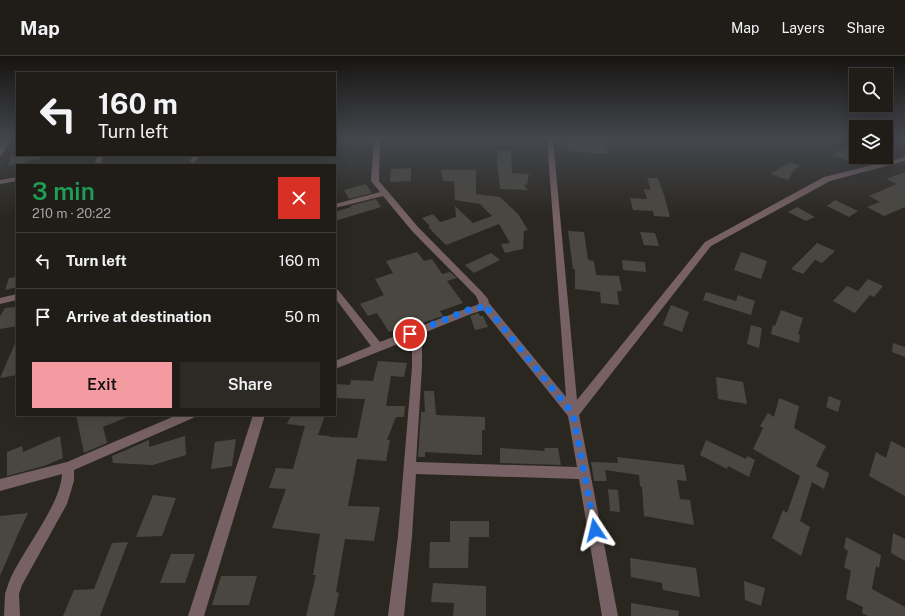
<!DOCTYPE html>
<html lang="en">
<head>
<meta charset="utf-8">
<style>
  body { margin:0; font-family:"Public Sans",sans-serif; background:#2d2a25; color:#f1f3f6; height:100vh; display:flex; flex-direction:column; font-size:15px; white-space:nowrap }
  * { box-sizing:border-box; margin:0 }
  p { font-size:13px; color:#a2a2a2 }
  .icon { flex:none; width:22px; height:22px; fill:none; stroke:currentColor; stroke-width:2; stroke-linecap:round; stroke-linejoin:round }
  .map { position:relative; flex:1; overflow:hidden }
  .drawer { position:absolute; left:16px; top:108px; width:320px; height:252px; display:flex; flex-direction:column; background:#201d18; border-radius:0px; box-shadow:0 4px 16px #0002,0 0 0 1px #3d3b37 }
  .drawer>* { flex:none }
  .top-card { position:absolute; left:16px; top:16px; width:320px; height:84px; border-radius:0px; box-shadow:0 4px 16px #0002,0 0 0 1px #3d3b37; background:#201d18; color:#f1f3f6; overflow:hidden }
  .fabs { position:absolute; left:849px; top:12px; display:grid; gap:8px }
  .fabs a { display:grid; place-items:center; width:44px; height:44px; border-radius:0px; background:#201d18; box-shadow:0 4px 16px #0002,0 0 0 1px #3d3b37; font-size:20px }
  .pin { position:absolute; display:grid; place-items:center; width:34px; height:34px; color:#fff; margin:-17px; border:2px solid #fff; border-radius:50%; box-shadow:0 1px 4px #0007 }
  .me { position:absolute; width:44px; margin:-22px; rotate:350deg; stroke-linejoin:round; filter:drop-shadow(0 0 3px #0008) }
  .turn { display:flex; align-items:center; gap:14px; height:84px; padding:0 16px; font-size:18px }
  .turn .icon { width:52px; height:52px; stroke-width:2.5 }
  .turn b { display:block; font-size:28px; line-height:34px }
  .round { display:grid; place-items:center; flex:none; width:42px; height:42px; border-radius:0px; background:#2d2a25 }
  .overview { display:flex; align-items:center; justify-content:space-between; height:68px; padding:0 16px }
  h1 { font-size:24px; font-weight:600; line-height:30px; color:#1e9e55 }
  .cta { display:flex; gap:8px; margin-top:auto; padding:8px 16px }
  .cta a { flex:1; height:46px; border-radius:0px; background:#f49aa1; color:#111; font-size:16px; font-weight:600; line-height:46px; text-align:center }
  .cta a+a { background:#2d2a25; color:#f1f3f6 }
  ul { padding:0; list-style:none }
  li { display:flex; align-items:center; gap:12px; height:56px; padding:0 16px; border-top:1px solid #3d3b37 }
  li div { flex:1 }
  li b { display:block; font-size:15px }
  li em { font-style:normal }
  header { display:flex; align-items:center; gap:24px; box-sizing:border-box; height:56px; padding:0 20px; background:#201d18; border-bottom:1px solid #3d3b37 }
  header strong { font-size:19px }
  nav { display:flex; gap:22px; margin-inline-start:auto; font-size:14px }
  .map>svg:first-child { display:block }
  .building { fill:#4a4740 }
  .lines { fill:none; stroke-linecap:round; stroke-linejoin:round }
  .minor { fill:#776164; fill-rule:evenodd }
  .route { stroke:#1a73e8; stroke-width:7; stroke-dasharray:0 12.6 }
</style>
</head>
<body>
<header>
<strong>Map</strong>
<nav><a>Map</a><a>Layers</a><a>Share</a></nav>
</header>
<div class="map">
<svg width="905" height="560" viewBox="0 0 905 560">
  <rect width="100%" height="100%" fill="#2a2720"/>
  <!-- building -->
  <g class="building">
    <polygon points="567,83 606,83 608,98 568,95"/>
    <polygon points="847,89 856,92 856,108 833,99"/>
    <polygon points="498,94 511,95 512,117 529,118 527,129 523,128 528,134 500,133 497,105"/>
    <polygon points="11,99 40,99 40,103 8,110"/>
    <polygon points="790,106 800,110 794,114 788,124 770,118"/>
    <polygon points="411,112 411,125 390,126 391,113"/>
    <polygon points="441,114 476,114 476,138 500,141 518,158 528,174 524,175 523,193 505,197 501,188 510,187 499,168 446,189 428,171 430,170 422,162 433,158 440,166 456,161 455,150 473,167 492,160 480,148 455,144 454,125 443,125"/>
    <polygon points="905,116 905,151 884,160 867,151 880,146 869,140 897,128 886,123"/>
    <polygon points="647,122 658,122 664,139 670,161 654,160 653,155 633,154 630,142 647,143 644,133 651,134"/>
    <polygon points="366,128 372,137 349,143 344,134"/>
    <polygon points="376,143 381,151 335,165 335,156 351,151 350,150 353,149"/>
    <polygon points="835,144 858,155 849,161 827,150"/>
    <polygon points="797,151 815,161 806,165 788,156"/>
    <polygon points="568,175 584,176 588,204 594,205 596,219 619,220 622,235 617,235 619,249 601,247 600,236 575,233 575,213 573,213"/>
    <polygon points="640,176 655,177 659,190 644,189"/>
    <polygon points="817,187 835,195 822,207 815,204 803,218 791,213"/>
    <polygon points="417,196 424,205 432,203 442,218 450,216 457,222 447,225 463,247 440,255 443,260 407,272 405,270 389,276 377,257 368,260 360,248 384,239 375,223 393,217 386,205"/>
    <polygon points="741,196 767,205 761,223 734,214"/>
    <polygon points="491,197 500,204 474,217 465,209"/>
    <polygon points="622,204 645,206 646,216 623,214"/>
    <polygon points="17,221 17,231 5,234 9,222"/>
    <polygon points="868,223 883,230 874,241 870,239 855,257 833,245 847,230 858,235"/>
    <polygon points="706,236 736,245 738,239 755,245 751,259 703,244"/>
    <polygon points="671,249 689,256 682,276 663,269"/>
    <polygon points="17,251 17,270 0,273 0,260 5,252"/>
    <polygon points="781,254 803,262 798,278 800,279 799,287 771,278 773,269 775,270"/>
    <polygon points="478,257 480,260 483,260 488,271 475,274 470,260"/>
    <polygon points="751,269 762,272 759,292 747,288"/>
    <polygon points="17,283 17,319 0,322"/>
    <polygon points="893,287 905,291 905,301 892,296"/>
    <polygon points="378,305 407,307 404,321 391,320 386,350 405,350 404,361 396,361 387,384 390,384 386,405 357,403 348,450 380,451 374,485 345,483 336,536 339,537 334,560 306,560 316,519 313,519 320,478 272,472 286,433 269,432 276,412 293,413 305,370 287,368 291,359 325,359 318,379 329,380 329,381 357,382 365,343 335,342 335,328 350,329 351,324 373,325"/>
    <polygon points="716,321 743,326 747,348 718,343"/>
    <polygon points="424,335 434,335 436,359 485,361 485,374 482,374 482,399 425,396 425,401 418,401 421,356 425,356"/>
    <polygon points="829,340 841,345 838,356 826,351"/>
    <polygon points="779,342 799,350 794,372 826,390 816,410 829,417 824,433 812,426 800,465 810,471 801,500 772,482 783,454 787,457 800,420 753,393 763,372 760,370 768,357 774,361"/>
    <polygon points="76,359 132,359 103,371 107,387 84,397"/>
    <polygon points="60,380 63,402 44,410 7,420 7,396 22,390 23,396"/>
    <polygon points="185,380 186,399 153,409 113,407 112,400 149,384 149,391"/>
    <polygon points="236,383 232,410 211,413 215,386"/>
    <polygon points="706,384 746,403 747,400 755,404 749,421 728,410 727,413 700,399"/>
    <polygon points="891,385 905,392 905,440 869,420 876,396 886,402"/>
    <polygon points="500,392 545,395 544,392 558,392 561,409 500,407"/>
    <polygon points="617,401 684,409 687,425 677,424 680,443 690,444 694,469 644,460 642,431 640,430 639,419 605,414 607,425 594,425 591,406 618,407"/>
    <polygon points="608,433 618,434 620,456 610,455"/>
    <polygon points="153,439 176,442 162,480 136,481"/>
    <polygon points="28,457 19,476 0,520 0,460"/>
    <polygon points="450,465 489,465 489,481 469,481 468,512 429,512 430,486 450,486"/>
    <polygon points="893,477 905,483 905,505 891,497"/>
    <polygon points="846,481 881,499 879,512 876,510 872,533 905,551 905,560 868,560 862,557 863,551 846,543 851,515 844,511 848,495 844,492"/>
    <polygon points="128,486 100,560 63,560 74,534 94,533 112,487"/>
    <polygon points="171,498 195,498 185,527 160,527"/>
    <polygon points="630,502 696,512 700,541 663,534 662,527 631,521"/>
    <polygon points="221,520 257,520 249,549 212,549"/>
    <polygon points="744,525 765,532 761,550 745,544"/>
    <polygon points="433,527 486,530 486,560 453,560 454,547 431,546"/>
    <polygon points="631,547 679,555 678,560 631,560"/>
  </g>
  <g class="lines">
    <!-- minor -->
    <g class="minor">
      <polygon points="5,83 12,83 8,88 2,99 0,100 0,91"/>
      <path d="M 374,83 L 380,83 L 379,125 L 418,171 L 482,236 L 488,243 L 489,247 L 566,341 L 547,83 L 553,83 L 577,344 L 705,186 L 824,121 L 905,101 L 905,105 L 830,125 L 711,190 L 579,359 L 618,560 L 602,560 L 579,423 L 416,418 L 412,480 L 404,560 L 388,560 L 398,480 L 412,311 L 412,292 L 408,284 L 335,313 L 335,305 L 371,290 L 335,242 L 335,233 L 338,234 L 380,286 L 465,253 L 477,249 L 479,247 L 476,240 L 412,175 L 383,140 L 335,152 L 335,148 L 380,136 L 371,125 ZM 483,254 L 568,360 L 577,411 L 416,406 L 422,311 L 422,292 L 416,280 L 471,258 Z"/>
      <polygon points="98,99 104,99 100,109 94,109"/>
      <polygon points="194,99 200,99 195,106 193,107 190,105"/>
      <polygon points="17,121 17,125 0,128 0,124"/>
      <polygon points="17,238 17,244 0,248 0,242"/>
      <path d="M 177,359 L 195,359 L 193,362 L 74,414 L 74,425 L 67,448 L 22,529 L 19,538 L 20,560 L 4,560 L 5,538 L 9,526 C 21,496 61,449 62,418 L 0,435 L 0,423 L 67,406 Z"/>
      <polygon points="253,359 265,359 204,560 188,560"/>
    </g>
  </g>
  <!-- sky -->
  <linearGradient id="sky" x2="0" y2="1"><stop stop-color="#171512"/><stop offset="0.51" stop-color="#44474e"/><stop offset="1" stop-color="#44474e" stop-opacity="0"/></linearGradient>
  <rect width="905" height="162" fill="url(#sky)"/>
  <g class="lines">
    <!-- route -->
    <polyline class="route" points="410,278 468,254 480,252 484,248 573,358 595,474"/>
  </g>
</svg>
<div class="fabs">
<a><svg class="icon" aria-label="search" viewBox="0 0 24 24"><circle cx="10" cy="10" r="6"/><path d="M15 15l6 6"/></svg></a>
<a><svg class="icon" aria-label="layers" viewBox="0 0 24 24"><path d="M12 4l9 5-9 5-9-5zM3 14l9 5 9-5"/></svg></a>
</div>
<div class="pin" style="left:410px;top:278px;background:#d93025"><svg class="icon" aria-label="arrive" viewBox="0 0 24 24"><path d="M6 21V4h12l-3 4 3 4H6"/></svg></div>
<svg class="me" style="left:595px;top:474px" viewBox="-20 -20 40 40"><path d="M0-17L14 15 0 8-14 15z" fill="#1a73e8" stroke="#fff" stroke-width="4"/></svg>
<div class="top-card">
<div class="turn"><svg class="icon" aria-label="left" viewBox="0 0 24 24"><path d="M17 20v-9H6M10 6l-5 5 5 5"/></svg><div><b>160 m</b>Turn left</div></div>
</div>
<section class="drawer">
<div class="overview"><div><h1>3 min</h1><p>210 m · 20:22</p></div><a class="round" style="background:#d93025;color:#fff"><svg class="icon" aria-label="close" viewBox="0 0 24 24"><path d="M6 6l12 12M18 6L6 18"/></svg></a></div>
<ul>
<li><svg class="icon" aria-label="left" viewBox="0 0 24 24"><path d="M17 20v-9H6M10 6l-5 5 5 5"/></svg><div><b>Turn left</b></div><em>160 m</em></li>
<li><svg class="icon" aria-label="arrive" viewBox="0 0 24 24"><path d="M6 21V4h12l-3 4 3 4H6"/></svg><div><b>Arrive at destination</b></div><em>50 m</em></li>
</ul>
<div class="cta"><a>Exit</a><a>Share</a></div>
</section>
</div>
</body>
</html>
